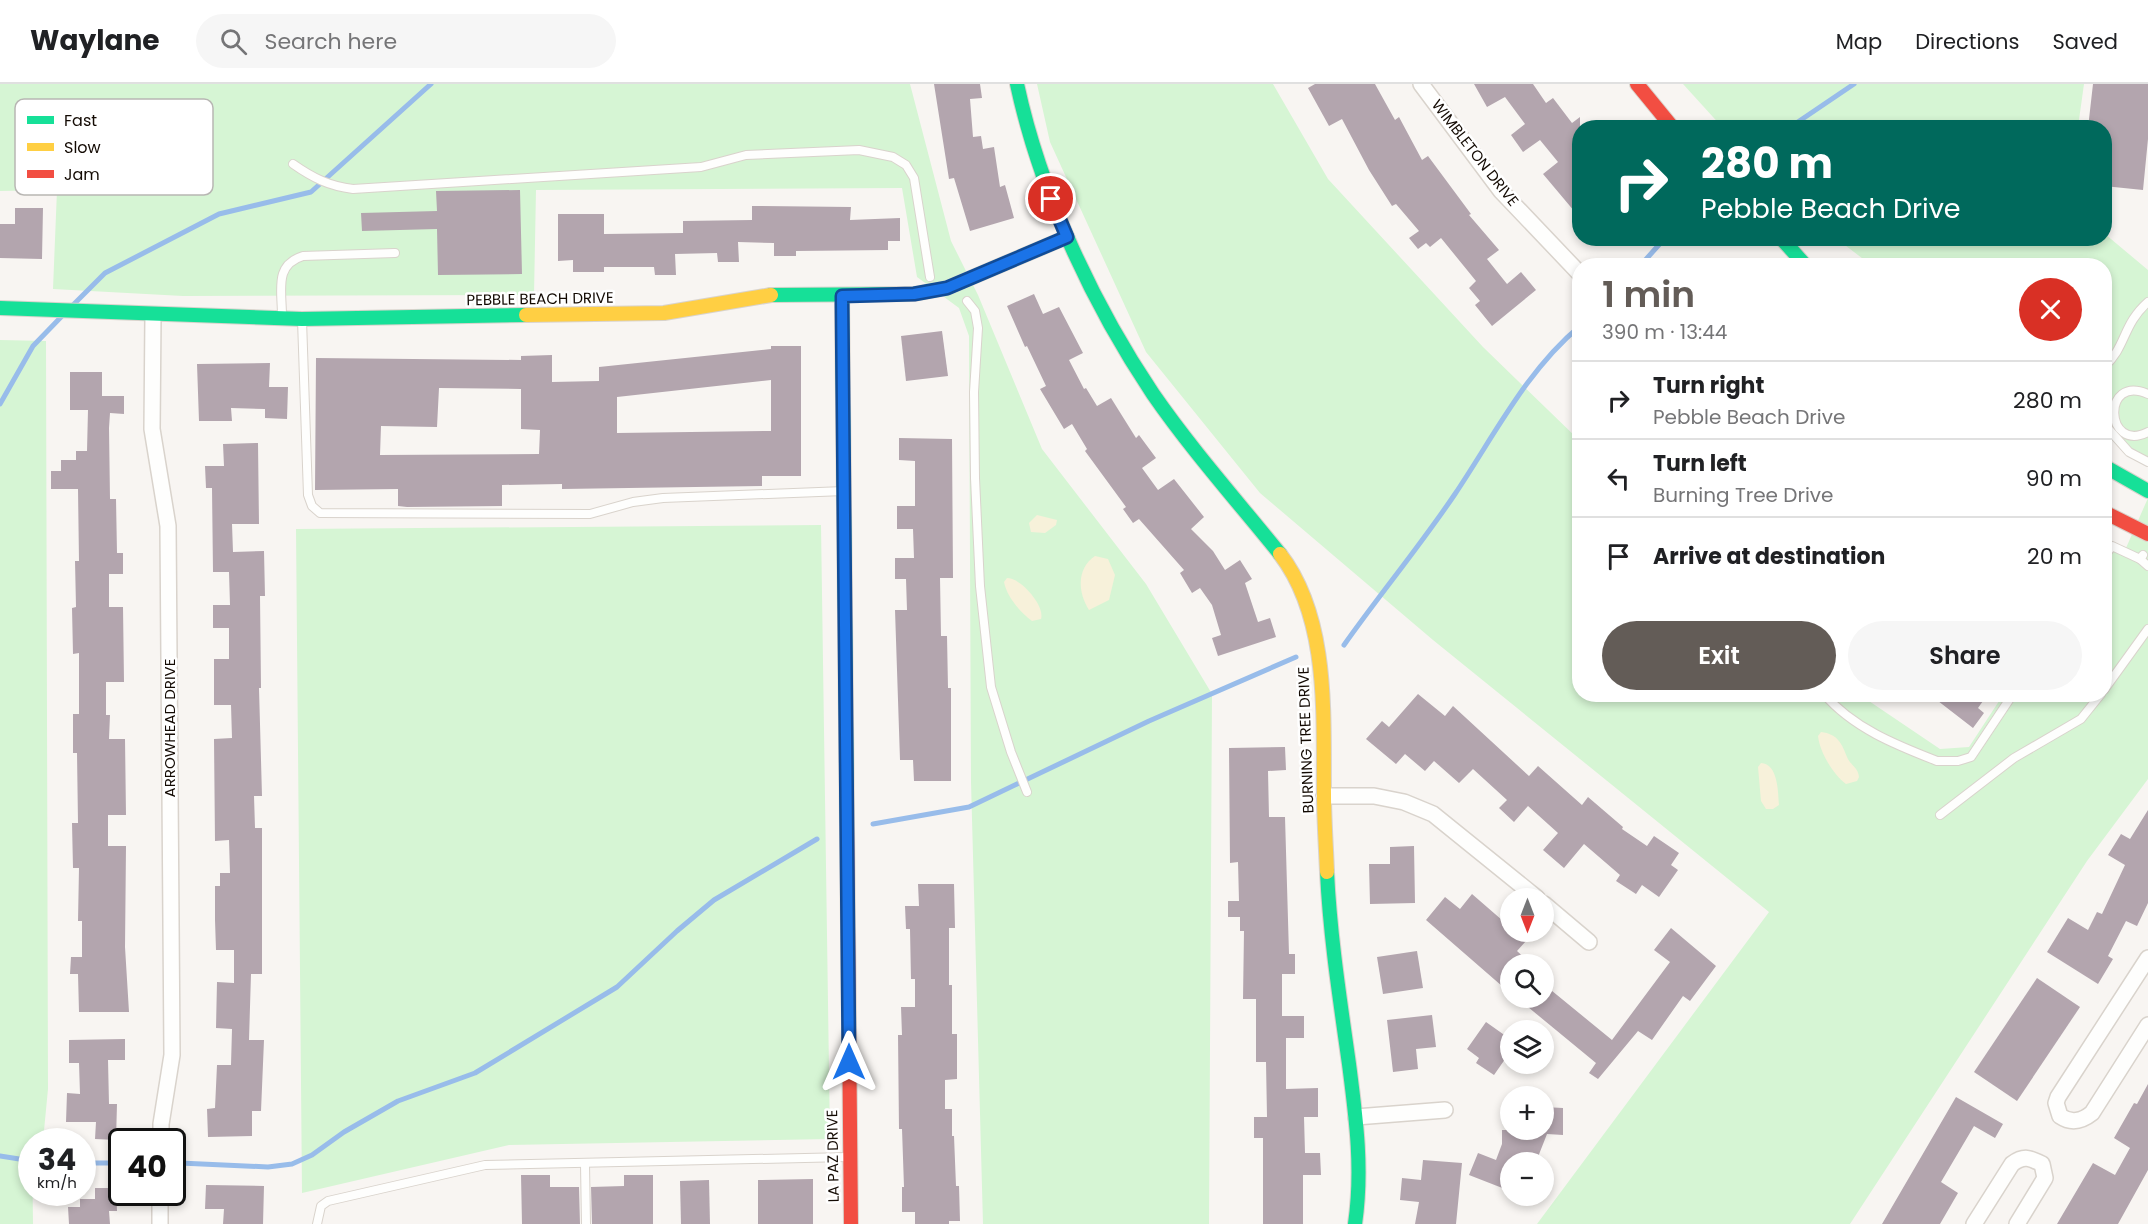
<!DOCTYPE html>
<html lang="en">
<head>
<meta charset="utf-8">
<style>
  body { margin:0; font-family:Poppins,sans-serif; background:#f6f6f6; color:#202124; height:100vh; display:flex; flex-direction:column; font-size:22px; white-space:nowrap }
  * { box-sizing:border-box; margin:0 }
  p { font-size:20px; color:#757577 }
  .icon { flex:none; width:33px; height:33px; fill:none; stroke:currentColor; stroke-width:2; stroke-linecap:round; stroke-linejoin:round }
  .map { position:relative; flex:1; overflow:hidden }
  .details { position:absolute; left:1572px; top:174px; width:540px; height:444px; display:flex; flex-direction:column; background:#fff; border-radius:24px; box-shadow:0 3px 9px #0003 }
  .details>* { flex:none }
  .hud { position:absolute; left:1572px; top:36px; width:540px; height:126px; border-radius:24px; box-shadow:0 3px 9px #0003; background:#00695c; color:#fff; overflow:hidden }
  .needle { width:39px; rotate:180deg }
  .tools { position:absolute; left:1500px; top:804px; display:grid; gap:12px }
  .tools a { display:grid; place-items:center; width:54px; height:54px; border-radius:50%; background:#fff; box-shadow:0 3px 9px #0003; font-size:30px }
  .speed { position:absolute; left:18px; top:1044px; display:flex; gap:12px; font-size:30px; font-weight:700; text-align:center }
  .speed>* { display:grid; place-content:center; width:78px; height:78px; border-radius:50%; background:#fff; box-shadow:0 3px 9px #0003; line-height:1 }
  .speed small { font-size:15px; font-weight:400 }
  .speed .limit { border:3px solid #111; border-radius:9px; background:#fff; color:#111 }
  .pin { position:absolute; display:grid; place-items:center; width:51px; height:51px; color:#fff; margin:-26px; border:3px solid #fff; border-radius:50%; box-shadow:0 2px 6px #0007 }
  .me { position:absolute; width:66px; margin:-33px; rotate:0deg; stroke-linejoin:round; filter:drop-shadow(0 0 4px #0008) }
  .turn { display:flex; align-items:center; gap:21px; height:126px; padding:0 30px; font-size:27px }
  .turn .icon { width:78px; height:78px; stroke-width:2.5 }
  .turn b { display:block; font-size:42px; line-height:51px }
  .round { display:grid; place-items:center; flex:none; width:63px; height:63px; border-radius:32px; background:#f6f6f6 }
  .headline { display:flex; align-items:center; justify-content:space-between; height:102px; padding:0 30px }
  h1 { font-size:36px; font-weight:600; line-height:45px; color:#635c57 }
  .primary-button { display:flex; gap:12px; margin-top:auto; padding:12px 30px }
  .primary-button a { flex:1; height:69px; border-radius:36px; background:#635c57; color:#fff; font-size:24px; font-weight:600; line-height:69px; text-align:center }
  .primary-button a+a { background:#f6f6f6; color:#202124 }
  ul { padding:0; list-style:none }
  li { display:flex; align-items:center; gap:18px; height:78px; padding:0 30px; border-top:2px solid #e0e0e0 }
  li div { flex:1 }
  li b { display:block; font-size:22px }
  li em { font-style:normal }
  header { display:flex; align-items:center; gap:36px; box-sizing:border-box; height:84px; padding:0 30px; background:#fff; border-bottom:2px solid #e0e0e0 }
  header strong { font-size:28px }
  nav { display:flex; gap:33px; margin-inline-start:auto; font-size:21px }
  .search { width:420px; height:54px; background:#f6f6f6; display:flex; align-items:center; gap:15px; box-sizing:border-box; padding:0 21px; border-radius:33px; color:#757577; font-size:22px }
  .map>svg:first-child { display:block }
  .green { fill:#d6f5d4 }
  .sand { fill:#f7f1da }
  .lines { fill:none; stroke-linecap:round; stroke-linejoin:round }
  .stream { stroke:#98bcea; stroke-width:5 }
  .building { fill:#b3a5ae; fill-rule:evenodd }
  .lane-casing { stroke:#d9d3cc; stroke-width:10 }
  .street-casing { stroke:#d9d3cc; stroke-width:18 }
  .fast-casing { stroke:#d9d3cc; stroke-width:16 }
  .slow-casing { stroke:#d9d3cc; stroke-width:16 }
  .jam-casing { stroke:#d9d3cc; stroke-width:16 }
  .lane { stroke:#fefefd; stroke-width:8 }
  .street { stroke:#fefefd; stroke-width:15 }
  .fast { stroke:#16e098; stroke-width:14 }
  .slow { stroke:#ffcf43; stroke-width:14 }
  .jam { stroke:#f24e42; stroke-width:14 }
  .route-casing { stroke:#114b97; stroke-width:15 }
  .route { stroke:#1a73e8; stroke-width:10 }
  .labels { text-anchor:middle; stroke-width:5; stroke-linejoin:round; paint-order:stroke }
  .street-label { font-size:15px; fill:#130a03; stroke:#fff }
  .key { fill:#fff; stroke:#b8b6b3; stroke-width:1.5 }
  .key-label { font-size:16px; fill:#130a03 }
</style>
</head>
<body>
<header>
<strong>Waylane</strong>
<div class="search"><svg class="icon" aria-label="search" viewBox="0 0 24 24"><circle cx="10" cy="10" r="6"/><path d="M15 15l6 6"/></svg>Search here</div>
<nav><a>Map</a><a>Directions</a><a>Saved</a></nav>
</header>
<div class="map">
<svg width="2148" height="1140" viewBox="0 0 2148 1140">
  <rect width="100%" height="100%" fill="#f8f5f2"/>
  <!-- green -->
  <g class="green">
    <polygon points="0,0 910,0 951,157 978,211 1042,365 1146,500 1212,610 1209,1140 983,1140 971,698 969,252 959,224 917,193 902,104 536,106 534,211 183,212 53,205 57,106 0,107"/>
    <polygon points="1037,0 1273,0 1328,95 1483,263 1579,356 1580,610 1860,611 1940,665 1969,663 2003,611 2104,610 2105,455 2126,464 2148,414 2148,695 2087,777 1850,1140 1537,1140 1769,828 1433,556 1260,409 1146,268 1050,58"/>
    <polygon points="1683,0 2084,0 2078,43 1723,44"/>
    <polygon points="2105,150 2148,186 2148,377 2105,352 2104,182 1871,181 1837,155 2104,154"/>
    <polygon points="0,256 46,257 48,1005 43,1057 32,1058 33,1140 0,1140"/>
    <polygon points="821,441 830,1055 509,1061 302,1109 296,445"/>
  </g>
  <!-- sand -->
  <g class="sand">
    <polygon points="1037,431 1057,436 1056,441 1045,449 1031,448 1029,439"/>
    <path d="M 1095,472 L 1108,475 L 1115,491 L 1109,516 L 1089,526 C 1078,509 1076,485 1095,472 Z"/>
    <path d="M 1007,494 C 1021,494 1045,522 1041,535 L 1032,537 C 1020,528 1007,513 1004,498 Z"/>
    <path d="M 1821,648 C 1838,650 1842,660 1847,673 C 1850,681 1858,683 1859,693 L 1857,697 L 1846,700 C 1833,690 1820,669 1818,652 Z"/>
    <path d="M 1761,679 C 1778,680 1778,707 1779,721 L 1773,725 L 1766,725 L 1761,717 L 1758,683 Z"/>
  </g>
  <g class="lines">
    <!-- stream -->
    <g class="stream">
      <polyline points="1789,44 1854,0"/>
      <polyline points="1640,182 1665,154"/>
      <polyline points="73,221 105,189 219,130 311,108 431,0"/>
      <polyline points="0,320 33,262 62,232"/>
      <path d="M 1344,561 C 1380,510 1420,462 1455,410 C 1494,352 1526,287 1580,242"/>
      <polyline points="873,740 969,723 1149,637 1296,573"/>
      <polyline points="0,1072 32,1077"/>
      <polyline points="82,1079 122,1079"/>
      <polyline points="180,1079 268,1083 292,1080 312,1071 344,1048 398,1017 475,989 617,903 677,847 714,816 817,755"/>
    </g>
  </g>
  <!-- building -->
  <g class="building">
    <polygon points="934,0 980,0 982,14 970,15 973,53 981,52 983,65 994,63 1000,103 1005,101 1014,134 970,147 954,94 949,95"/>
    <polygon points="1315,0 1375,0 1395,36 1399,33 1422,76 1428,72 1471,130 1469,131 1499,166 1487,175 1507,200 1521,188 1536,206 1492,242 1475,221 1480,217 1469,204 1476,197 1441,154 1430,163 1426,159 1418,165 1409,154 1419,147 1396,120 1392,122 1369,86 1342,35 1329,42 1308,4"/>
    <polygon points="1474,0 1533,0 1546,19 1553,14 1572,39 1580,33 1580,134 1543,90 1558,78 1540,56 1523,68 1511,51 1525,40 1505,13 1487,23"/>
    <polygon points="2093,0 2148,0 2148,55 2143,106 2104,102 2104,44 2088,44"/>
    <polygon points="520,106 522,190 438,191 437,145 362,147 361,129 437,127 436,107"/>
    <polygon points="752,122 851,123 850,136 900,134 900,157 888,157 888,166 796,167 796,172 774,172 774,159 738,158 739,178 718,178 717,169 675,170 676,191 655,191 654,183 604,183 604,188 573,188 573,176 558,177 558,130 604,130 604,150 683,149 683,137 752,136"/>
    <polygon points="15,124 43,124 42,175 0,174 0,140 15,140"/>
    <polygon points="1034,210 1043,230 1059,223 1083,269 1069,276 1084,305 1086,304 1097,322 1111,314 1136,354 1139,351 1156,374 1142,384 1158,406 1174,395 1204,433 1191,445 1213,467 1225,486 1240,476 1252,495 1245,499 1258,538 1270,534 1276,553 1218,572 1212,554 1221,551 1212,521 1200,504 1192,509 1180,489 1184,486 1139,435 1133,439 1123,425 1126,423 1085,367 1087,365 1072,340 1064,345 1040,305 1046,302 1027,262 1025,263 1007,222"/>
    <polygon points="942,247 948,292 906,297 901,252"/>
    <path d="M 771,262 L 801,262 L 801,392 L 762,392 L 762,402 L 562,405 L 562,400 L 502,401 L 502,422 L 407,423 L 398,422 L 398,405 L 315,406 L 316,274 L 521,276 L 521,272 L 552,271 L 552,298 L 599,297 L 599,283 L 771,265 ZM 771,296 L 771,347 L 617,349 L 617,313 ZM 439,304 L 521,305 L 521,345 L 540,346 L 539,370 L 380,371 L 381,342 L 437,343 Z"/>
    <polygon points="270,279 269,303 288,303 287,335 265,334 265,325 231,324 232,337 199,337 197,280"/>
    <polygon points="70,288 102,288 102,312 124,312 124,330 110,329 109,344 110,415 116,415 117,469 123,469 123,490 109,490 109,523 123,523 124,598 106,598 106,631 110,631 109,655 125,655 126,731 108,731 108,762 126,762 125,863 129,928 79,928 78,890 70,890 71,873 82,873 82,837 78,837 79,784 73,784 72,739 78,739 77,669 73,669 73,630 79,630 79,569 73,570 72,524 76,523 75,477 79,477 78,405 51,405 51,387 61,387 61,376 76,376 76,367 87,367 88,326 70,326"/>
    <polygon points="899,354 952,355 953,494 940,494 941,552 947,552 948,604 951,604 951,697 914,697 913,676 900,676 895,526 907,526 906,495 895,495 895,474 914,474 913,445 897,445 897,422 915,422 915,377 899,376"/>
    <polygon points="258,359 259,440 232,440 233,468 264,467 265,512 260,512 261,604 259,604 262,712 254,712 255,744 262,744 262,890 251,890 249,956 264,956 261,1027 252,1027 252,1052 208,1053 207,1025 215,1024 217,981 231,981 232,945 216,944 217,898 234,899 234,866 216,866 215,836 215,802 220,802 220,789 230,789 229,756 215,757 214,655 232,654 231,621 214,621 214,575 229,575 229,544 213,544 213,521 230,521 229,488 213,488 212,404 206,404 205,382 224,382 223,360"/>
    <polygon points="1418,610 1445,632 1453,622 1529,692 1538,682 1582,721 1588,713 1623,743 1622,745 1647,762 1654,752 1679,769 1671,781 1678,786 1659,813 1642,801 1636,810 1616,797 1620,791 1584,760 1564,784 1543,766 1558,749 1528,722 1514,738 1499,724 1507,716 1473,685 1459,699 1434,677 1425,687 1405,670 1396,680 1366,655 1382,637 1389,643"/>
    <polygon points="1929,610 1988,610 1978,624 1984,629 1973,644"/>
    <polygon points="1285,663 1286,686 1268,687 1269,733 1285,733 1289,870 1295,870 1295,890 1282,890 1282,932 1304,932 1304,954 1286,954 1286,1005 1318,1004 1318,1033 1304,1033 1305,1069 1320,1069 1321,1091 1303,1091 1303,1140 1263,1140 1263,1054 1254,1054 1254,1033 1267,1033 1266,978 1256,978 1256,915 1243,915 1244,847 1240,847 1240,833 1228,833 1228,817 1239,817 1238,778 1230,779 1229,664"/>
    <polygon points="2148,726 2148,819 2137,842 2126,837 2108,872 2113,875 2098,900 2047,868 2068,834 2088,846 2097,828 2102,830 2125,781 2108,771 2121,750 2130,755"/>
    <polygon points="1414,762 1415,819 1370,820 1369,780 1390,780 1390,763"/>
    <polygon points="918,800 954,800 955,844 949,844 949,901 952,901 952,950 957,950 957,995 945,996 945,1025 952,1025 952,1052 954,1052 956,1102 959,1102 960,1137 949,1137 949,1140 915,1140 915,1128 902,1128 902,1103 904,1103 902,1045 899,1045 898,951 902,951 901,923 915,923 915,895 911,895 910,845 906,845 905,822 919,822"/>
    <polygon points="1472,810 1510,843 1510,848 1515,848 1526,857 1517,867 1531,880 1510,880 1510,909 1426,836 1445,813 1460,825"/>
    <polygon points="1671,844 1716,882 1690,917 1683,912 1652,956 1638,947 1598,995 1589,989 1596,979 1528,923 1536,914 1544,914 1546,902 1612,956 1670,878 1654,866"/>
    <polygon points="1417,867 1423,904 1383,910 1377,873"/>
    <polygon points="2037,894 2080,923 2017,1017 1974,988"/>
    <polygon points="1432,931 1436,963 1416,965 1418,985 1393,988 1387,936"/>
    <polygon points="1486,938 1510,955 1510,968 1494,991 1476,979 1479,974 1467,965"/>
    <polygon points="125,955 125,976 108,976 109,1020 117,1020 116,1056 95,1055 96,1038 66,1038 67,1009 80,1010 79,979 69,979 69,956"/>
    <polygon points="2148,1000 2148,1086 2118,1140 2057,1140 2093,1079 2115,1091 2130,1064 2114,1054 2134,1019 2137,1020"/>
    <polygon points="1956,1013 2003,1040 1995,1054 1974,1042 1941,1098 1958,1109 1940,1140 1882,1140"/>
    <polygon points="1544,1023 1563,1024 1563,1051 1547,1050 1536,1078 1510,1078 1510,1107 1469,1091 1478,1069 1496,1076 1502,1060 1502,1046 1507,1046 1509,1040 1510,1046 1544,1046"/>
    <polygon points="1423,1076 1462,1079 1456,1140 1415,1140 1419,1118 1400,1116 1402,1094 1421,1096"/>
    <polygon points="521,1091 550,1091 550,1103 579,1103 580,1140 522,1140"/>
    <polygon points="624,1091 653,1091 653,1140 592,1140 591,1103 624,1102"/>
    <polygon points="813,1095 813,1140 758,1140 758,1096"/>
    <polygon points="709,1096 710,1140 681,1140 680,1097"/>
    <polygon points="206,1101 264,1102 263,1140 223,1140 224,1125 205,1125"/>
    <polygon points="95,1104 116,1104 117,1127 109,1127 110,1140 69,1140 68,1123 80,1123 80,1115 95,1115"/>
  </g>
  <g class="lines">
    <!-- lane casing -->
    <g class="lane-casing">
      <g id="lane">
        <path d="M 293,80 C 313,94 329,102 353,105 L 701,83 L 746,71 L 859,66 L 893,73 L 906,81 L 914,94 L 930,193"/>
        <polyline points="967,217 975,227 978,244 974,308 975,394 980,502 991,603 1011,668 1027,708"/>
        <path d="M 282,232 C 282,206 274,181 303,172 L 395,169"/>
        <polyline points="302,236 308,411 312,422 320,429 590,430 633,418 663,414 844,407"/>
        <path d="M 2104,283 C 2127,262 2122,241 2148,218"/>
        <path d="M 2148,310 C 2101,289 2105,370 2148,348"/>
        <polyline points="2104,340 2129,368 2148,378"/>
        <polyline points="2104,473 2112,462 2140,475 2143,471"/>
        <polyline points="2140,475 2148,482"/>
        <polyline points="2104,606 2148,545"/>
        <path d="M 1824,610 C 1853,644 1896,661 1937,677 L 1958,677 L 1971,673 L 2013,610"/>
        <polyline points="1940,731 2014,674 2081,635 2101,610"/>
        <polyline points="585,1080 586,1140"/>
        <polyline points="317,1140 321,1122 328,1117 485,1081 848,1073"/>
      </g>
    </g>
    <!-- street casing -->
    <g class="street-casing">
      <g id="street">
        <polyline points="1421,0 1501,107 1580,190"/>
        <polyline points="153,231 152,345 168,442 172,971 161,1040 161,1058"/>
        <polyline points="1324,712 1374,712 1404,718 1433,730 1537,814"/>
        <polyline points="1544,820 1589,858"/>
        <path d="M 2148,874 L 2058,1013 L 2056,1019 L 2060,1032 C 2072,1040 2082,1037 2092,1029 L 2148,941"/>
        <polyline points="1356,1033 1445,1026"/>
        <polyline points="160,1108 160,1140"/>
        <path d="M 1974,1140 L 2012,1080 C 2024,1071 2030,1074 2042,1080 L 2045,1094 L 2017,1140"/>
      </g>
    </g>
    <!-- fast casing -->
    <g class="fast-casing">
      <g id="fast">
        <path d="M 1017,0 C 1040,107 1092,219 1153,310 C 1191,365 1238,418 1280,470"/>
        <polyline points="1781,154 1806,182"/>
        <polyline points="771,211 914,210 947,204 1067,153"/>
        <polyline points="842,212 847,742"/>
        <polyline points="0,224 302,235 526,231"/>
        <polyline points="2104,382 2148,407"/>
        <path d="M 1327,788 C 1330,852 1340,916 1349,980 C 1356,1034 1363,1085 1355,1140"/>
      </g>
    </g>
    <!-- slow casing -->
    <g class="slow-casing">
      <g id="slow">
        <polyline points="526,231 664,229 771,211"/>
        <path d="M 1280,470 C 1330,535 1323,633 1324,710 C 1324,736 1326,762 1327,788"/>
      </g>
    </g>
    <!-- jam casing -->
    <g class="jam-casing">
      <g id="jam">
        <polyline points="1637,0 1673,44"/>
        <polyline points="2104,428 2148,450"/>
        <polyline points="847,742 851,1140"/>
      </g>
    </g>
    <!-- lane -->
    <use href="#lane" class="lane"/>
    <!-- street -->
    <use href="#street" class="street"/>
    <!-- fast -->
    <use href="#fast" class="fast"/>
    <!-- slow -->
    <use href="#slow" class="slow"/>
    <!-- jam -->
    <use href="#jam" class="jam"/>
  </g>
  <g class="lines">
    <!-- route casing -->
    <g class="route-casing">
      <polyline id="route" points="849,978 842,212 914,210 947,204 1067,153 1051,115"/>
    </g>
    <!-- route -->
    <use href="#route" class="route"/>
  </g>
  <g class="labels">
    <!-- street labels -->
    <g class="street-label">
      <text transform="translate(1475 69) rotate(52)" y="5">WIMBLETON DRIVE</text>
      <text transform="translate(540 215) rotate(-1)" y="5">PEBBLE BEACH DRIVE</text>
      <text transform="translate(170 644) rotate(-90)" y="5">ARROWHEAD DRIVE</text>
      <text transform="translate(1306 656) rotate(-92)" y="5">BURNING TREE DRIVE</text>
      <text transform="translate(833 1072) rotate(-91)" y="5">LA PAZ DRIVE</text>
    </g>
  </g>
  <!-- legend -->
  <rect x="15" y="15" width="198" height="96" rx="9" class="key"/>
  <rect x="27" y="32" width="27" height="8" fill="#16e098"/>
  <rect x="27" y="59" width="27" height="8" fill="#ffcf43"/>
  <rect x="27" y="86" width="27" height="8" fill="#f24e42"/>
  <g class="key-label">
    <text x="64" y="42">Fast</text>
    <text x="64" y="69">Slow</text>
    <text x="64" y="96">Jam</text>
  </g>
</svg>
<div class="tools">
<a><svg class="needle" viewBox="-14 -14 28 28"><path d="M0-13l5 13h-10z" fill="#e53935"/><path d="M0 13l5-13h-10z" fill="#757577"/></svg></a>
<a><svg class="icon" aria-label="search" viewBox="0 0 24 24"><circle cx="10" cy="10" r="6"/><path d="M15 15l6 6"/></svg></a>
<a><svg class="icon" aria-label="layers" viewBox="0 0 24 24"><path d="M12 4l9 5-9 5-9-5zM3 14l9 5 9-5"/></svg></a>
<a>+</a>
<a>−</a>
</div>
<div class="speed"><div>34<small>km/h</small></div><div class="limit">40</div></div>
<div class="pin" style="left:1051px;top:115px;background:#d93025"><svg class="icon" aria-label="arrive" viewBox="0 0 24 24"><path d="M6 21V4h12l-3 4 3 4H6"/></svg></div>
<svg class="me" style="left:849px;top:978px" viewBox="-20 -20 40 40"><path d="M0-17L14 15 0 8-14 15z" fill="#1a73e8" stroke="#fff" stroke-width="4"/></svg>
<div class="hud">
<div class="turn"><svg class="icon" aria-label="right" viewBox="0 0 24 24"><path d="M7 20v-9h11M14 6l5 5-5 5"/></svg><div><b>280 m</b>Pebble Beach Drive</div></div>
</div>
<section class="details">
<div class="headline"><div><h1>1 min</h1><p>390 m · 13:44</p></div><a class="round" style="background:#d93025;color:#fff"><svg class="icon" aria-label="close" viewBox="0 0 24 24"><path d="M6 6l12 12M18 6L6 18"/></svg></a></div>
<ul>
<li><svg class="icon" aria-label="right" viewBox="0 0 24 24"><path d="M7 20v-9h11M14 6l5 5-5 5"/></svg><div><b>Turn right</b><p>Pebble Beach Drive</p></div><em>280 m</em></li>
<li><svg class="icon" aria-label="left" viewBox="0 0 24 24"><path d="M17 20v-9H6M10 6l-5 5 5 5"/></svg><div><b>Turn left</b><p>Burning Tree Drive</p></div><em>90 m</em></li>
<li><svg class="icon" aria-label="arrive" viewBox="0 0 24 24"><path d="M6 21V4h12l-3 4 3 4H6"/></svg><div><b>Arrive at destination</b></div><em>20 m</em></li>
</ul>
<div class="primary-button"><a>Exit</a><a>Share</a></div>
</section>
</div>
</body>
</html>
